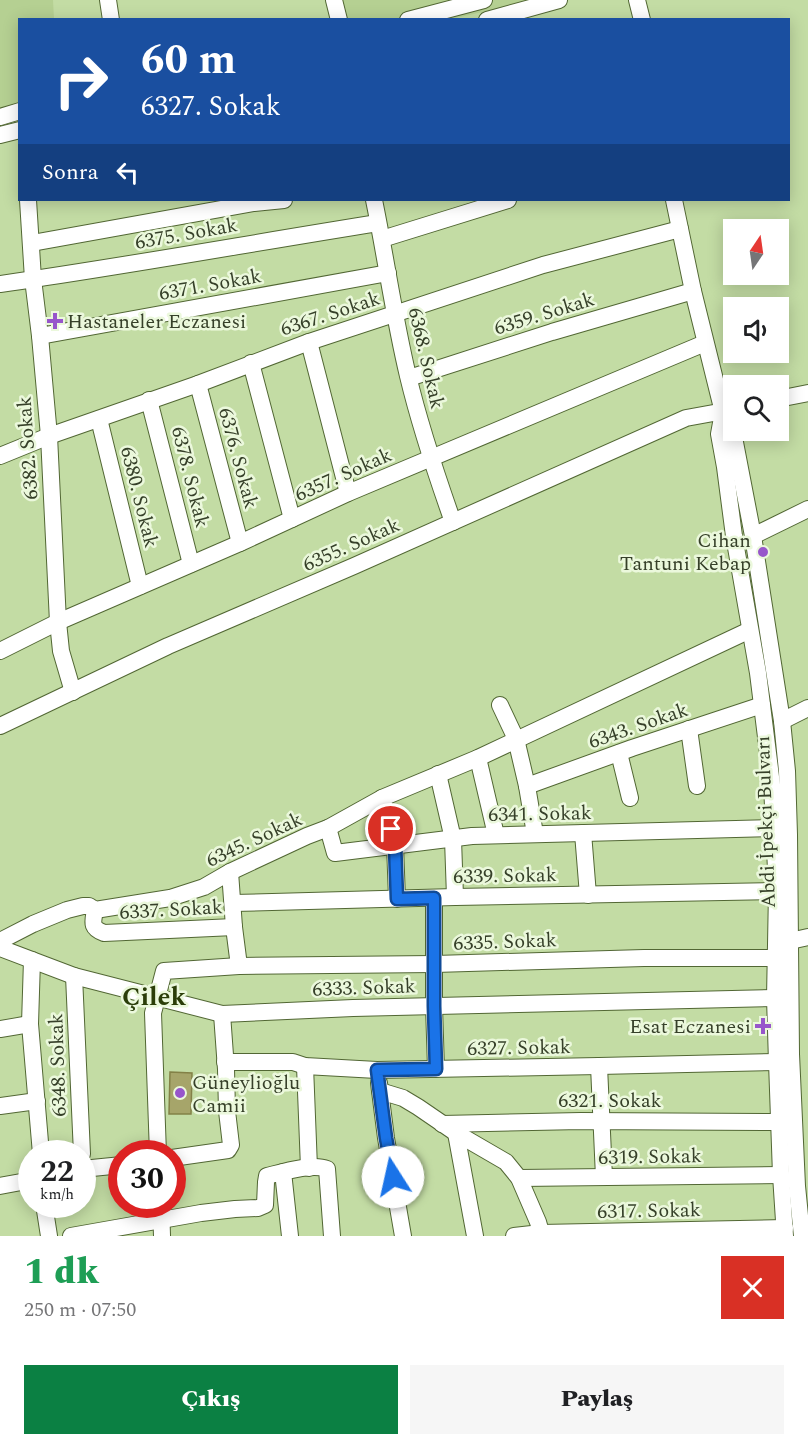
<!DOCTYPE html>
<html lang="tr">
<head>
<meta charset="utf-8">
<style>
  body { margin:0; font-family:Spectral,serif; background:#f6f6f6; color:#202124; height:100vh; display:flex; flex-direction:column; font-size:22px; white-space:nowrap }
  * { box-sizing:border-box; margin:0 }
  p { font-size:20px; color:#757577 }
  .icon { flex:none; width:33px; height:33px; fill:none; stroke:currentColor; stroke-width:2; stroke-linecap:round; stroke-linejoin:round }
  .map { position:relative; height:1236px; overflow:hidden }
  .panel { display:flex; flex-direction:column; background:#fff; flex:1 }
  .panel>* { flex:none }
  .hud { position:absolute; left:18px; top:18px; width:772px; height:183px; border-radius:0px; box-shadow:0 3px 15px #0003; background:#1a4fa0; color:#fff; overflow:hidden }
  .needle { width:39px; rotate:13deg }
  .buttons { position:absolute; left:723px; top:219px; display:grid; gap:12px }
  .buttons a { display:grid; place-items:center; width:66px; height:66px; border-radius:0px; background:#fff; box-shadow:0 3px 15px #0003; font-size:30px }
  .speed { position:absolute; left:18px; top:1140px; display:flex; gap:12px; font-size:30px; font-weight:700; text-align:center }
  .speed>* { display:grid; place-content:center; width:78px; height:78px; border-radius:50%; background:#fff; box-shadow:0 3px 15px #0003; line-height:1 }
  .speed small { font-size:15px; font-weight:400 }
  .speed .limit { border:9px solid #d22; background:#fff; color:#111 }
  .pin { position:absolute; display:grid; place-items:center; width:51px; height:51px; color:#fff; margin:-26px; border:3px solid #fff; border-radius:50%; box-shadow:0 2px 6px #0007 }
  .me { position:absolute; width:66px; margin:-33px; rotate:350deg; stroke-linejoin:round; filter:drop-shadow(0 0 4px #0008) }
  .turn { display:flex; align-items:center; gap:21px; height:126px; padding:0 24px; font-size:27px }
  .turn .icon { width:78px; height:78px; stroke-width:2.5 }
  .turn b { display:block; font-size:42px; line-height:51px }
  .then { display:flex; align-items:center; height:57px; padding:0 24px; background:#0003; gap:12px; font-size:22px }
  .round { display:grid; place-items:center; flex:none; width:63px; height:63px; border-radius:0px; background:#f6f6f6 }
  .head { display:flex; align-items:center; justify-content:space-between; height:102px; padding:0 24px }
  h1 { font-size:36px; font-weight:800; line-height:45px; color:#1e9e55 }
  .action { display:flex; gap:12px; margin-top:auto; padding:12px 24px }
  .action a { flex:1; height:69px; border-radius:0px; background:#0b8043; color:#fff; font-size:24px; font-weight:800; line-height:69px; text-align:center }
  .action a+a { background:#f6f6f6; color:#202124 }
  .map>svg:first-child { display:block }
  .built { fill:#b5d092 }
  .building { fill:#a6a56a; stroke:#838147; stroke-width:1.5 }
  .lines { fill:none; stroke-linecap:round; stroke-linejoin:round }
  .minor-casing { stroke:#526734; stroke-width:18 }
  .minor { stroke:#fff; stroke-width:16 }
  .route-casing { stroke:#114b97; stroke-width:15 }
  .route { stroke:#1a73e8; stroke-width:10 }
  .poi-dot { fill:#9756cb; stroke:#ebf8dc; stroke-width:2 }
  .labels { text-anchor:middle; stroke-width:5; stroke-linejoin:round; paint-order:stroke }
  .street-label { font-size:20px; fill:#364029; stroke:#ebf8dc }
  .poi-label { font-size:20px; fill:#364029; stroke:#ebf8dc; text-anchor:start }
  .district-label { font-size:26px; font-weight:bold; fill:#2b3e09; stroke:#ebf8dc }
</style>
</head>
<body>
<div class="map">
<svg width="808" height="1236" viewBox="0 0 808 1236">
  <rect width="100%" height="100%" fill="#c3dca4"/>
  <!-- built -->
  <g class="built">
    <polygon points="0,0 53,0 54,19 20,20 19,110 0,117"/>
    <polygon points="335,0 535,0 447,20 339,19"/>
  </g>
  <!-- building -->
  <polygon class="building" points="170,1072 192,1073 191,1114 169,1114"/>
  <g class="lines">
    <!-- minor casing -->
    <g class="minor-casing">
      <g id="minor">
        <polyline points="108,0 111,20"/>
        <polyline points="334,0 339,20"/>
        <polyline points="637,0 642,20"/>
        <polyline points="408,20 484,0"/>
        <polyline points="487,20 559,0"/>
        <polyline points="0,117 20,111"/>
        <polyline points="0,135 20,130"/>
        <polyline points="28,200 33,279 40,336 49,436 58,622 61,651 73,692"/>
        <path d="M 374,200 C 386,258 394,318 408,376 C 420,426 436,474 453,522"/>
        <polyline points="674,200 693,291 723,412 733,432 753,536 782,721 787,771 789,835 791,1054 797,1186 802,1236"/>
        <polyline points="382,239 508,200"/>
        <polyline points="32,243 254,203 284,200"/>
        <path d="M 0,284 C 126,266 252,243 378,223"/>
        <polyline points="40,336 388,273"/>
        <polyline points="309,342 348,493"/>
        <polyline points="251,363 292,519"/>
        <polyline points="409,378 552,332 693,291"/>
        <polyline points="198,384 240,543"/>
        <polyline points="778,399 808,393"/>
        <polyline points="149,400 191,564"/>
        <polyline points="723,412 719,434 725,467 734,536 758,673 772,785 777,891 775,998 777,1062 781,1175 785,1236"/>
        <polyline points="99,419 140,586"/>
        <polyline points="0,456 49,436 198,384 309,342 543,265 680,229"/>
        <polyline points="753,536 808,509"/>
        <polyline points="0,651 58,622 240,543 348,493 705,343"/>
        <polyline points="500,705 516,739 527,786 535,834"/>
        <polyline points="782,721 808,708"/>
        <polyline points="0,726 168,646 354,566 686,418 730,410"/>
        <polyline points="689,729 697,786"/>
        <polyline points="619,753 630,798"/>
        <polyline points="478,758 496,835"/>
        <polyline points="438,774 453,839 455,897"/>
        <polyline points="527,786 632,748 762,705"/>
        <polyline points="382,798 395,845 397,899"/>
        <polyline points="328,828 335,853 472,836 773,828"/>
        <polyline points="583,833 588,895"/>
        <polyline points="230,872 234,927 239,966"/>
        <polyline points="434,898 434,1006 436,1069"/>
        <polyline points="233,903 455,897 777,891"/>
        <path d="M 95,910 C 93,922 90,928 104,933 L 234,927"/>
        <polyline points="0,941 33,924 67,910 83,906 89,906 95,910 170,898 204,887 230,872 307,836 328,828 382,798 478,758 750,630"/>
        <polyline points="790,941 808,937"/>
        <polyline points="0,948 74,976 222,1014 353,1008 775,998"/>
        <polyline points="32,960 30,1024 41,1154"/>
        <polyline points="74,976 82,1154"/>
        <polyline points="0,1029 30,1024"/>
        <polyline points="225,1062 293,1062 305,1066 377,1070 599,1066 777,1062"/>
        <polyline points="305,1066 309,1168"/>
        <polyline points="599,1066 604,1177"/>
        <polyline points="379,1083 386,1138 403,1236"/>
        <polyline points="380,1091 403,1098 418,1107 456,1133 506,1162 519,1178 538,1222 542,1236"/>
        <polyline points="0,1106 37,1101"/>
        <polyline points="442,1124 581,1121 779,1122"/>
        <polyline points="456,1133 475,1236"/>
        <polyline points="158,1154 153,1013 164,971 239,966 435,964 644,958 776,958"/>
        <polyline points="172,1158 228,1150 231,1145 227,1111 226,1069 222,1014"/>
        <polyline points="82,1169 122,1165"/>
        <polyline points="283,1172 290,1236"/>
        <polyline points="519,1178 781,1175"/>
        <polyline points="0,1186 32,1180"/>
        <polyline points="44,1204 49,1236"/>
        <polyline points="161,1204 162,1236"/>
        <path d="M 71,1236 L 201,1213 L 235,1209 L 258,1208 L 265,1205 L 266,1182 L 267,1176 C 283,1172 312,1163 327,1169 L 332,1236"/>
        <polyline points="514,1236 541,1233 785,1228"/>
      </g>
    </g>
    <!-- minor -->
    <use href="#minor" class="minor"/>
  </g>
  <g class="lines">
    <!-- route casing -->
    <g class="route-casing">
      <polyline id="route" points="391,829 395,845 397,899 434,898 434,1006 436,1069 377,1070 386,1138 393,1177"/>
    </g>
    <!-- route -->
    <use href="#route" class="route"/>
  </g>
  <!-- markers -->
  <g class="poi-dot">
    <path d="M52 312h6v6h6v6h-6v6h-6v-6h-6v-6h6z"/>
    <circle cx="763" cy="552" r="6"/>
    <path d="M760 1017h6v6h6v6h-6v6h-6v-6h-6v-6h6z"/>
    <circle cx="180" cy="1093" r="6"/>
  </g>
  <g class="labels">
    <!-- street labels -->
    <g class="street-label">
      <text transform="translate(186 233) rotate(-10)" y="7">6375. Sokak</text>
      <text transform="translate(210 284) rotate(-10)" y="7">6371. Sokak</text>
      <text transform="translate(330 313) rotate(-18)" y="7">6367. Sokak</text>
      <text transform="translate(544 313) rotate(-17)" y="7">6359. Sokak</text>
      <text transform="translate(427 358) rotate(77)" y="7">6368. Sokak</text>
      <text transform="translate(27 448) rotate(-94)" y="7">6382. Sokak</text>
      <text transform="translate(239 458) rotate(75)" y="7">6376. Sokak</text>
      <text transform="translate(343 474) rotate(-24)" y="7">6357. Sokak</text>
      <text transform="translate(191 477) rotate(76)" y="7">6378. Sokak</text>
      <text transform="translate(140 497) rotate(76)" y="7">6380. Sokak</text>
      <text transform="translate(351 544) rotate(-24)" y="7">6355. Sokak</text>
      <text transform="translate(638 725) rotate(-19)" y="7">6343. Sokak</text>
      <text transform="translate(540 813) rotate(-1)" y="7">6341. Sokak</text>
      <text transform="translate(765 822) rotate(-92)" y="7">Abdi İpekçi Bulvarı</text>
      <text transform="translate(254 839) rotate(-25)" y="7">6345. Sokak</text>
      <text transform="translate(505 875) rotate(-1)" y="7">6339. Sokak</text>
      <text transform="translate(171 909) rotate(-3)" y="7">6337. Sokak</text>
      <text transform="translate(505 941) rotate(-2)" y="7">6335. Sokak</text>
      <text transform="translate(364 987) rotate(-2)" y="7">6333. Sokak</text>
      <text transform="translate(519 1047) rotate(-1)" y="7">6327. Sokak</text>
      <text transform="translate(57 1065) rotate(-92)" y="7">6348. Sokak</text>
      <text x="610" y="1107">6321. Sokak</text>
      <text transform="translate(650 1156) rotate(-1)" y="7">6319. Sokak</text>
      <text transform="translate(649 1210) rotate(-1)" y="7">6317. Sokak</text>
    </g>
    <!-- poi labels -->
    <g class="poi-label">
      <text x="67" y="328">Hastaneler Eczanesi</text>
      <text x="751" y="547" text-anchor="end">Cihan<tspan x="751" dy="23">Tantuni Kebap</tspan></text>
      <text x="751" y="1033" text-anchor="end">Esat Eczanesi</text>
      <text x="192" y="1089">Güneylioğlu<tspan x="192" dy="23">Camii</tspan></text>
    </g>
    <!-- district labels -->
    <g class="district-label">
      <text x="154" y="1005">Çilek</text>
    </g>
  </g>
</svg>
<div class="buttons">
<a><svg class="needle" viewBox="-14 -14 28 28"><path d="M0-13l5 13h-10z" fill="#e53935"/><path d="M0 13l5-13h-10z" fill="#757577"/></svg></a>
<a><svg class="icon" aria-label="sound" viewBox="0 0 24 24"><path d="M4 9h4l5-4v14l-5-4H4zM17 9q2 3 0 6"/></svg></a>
<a><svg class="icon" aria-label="search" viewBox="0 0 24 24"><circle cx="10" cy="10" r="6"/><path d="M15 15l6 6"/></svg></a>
</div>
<div class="speed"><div>22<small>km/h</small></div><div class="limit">30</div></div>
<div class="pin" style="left:391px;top:829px;background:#d93025"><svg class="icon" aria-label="arrive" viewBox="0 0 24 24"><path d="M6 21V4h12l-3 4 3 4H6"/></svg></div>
<svg class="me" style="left:393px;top:1177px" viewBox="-20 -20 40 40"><circle r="19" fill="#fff"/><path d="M0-13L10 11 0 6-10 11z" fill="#1a73e8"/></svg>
<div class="hud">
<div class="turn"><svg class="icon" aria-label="right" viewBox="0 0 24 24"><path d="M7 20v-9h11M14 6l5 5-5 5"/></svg><div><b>60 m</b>6327. Sokak</div></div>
<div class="then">Sonra<svg class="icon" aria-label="left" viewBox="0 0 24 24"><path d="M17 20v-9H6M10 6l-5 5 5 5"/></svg></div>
</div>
</div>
<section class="panel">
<div class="head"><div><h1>1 dk</h1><p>250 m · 07:50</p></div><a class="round" style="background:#d93025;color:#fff"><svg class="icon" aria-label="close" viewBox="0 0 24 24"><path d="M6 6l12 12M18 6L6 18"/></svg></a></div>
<div class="action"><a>Çıkış</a><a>Paylaş</a></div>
</section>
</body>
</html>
